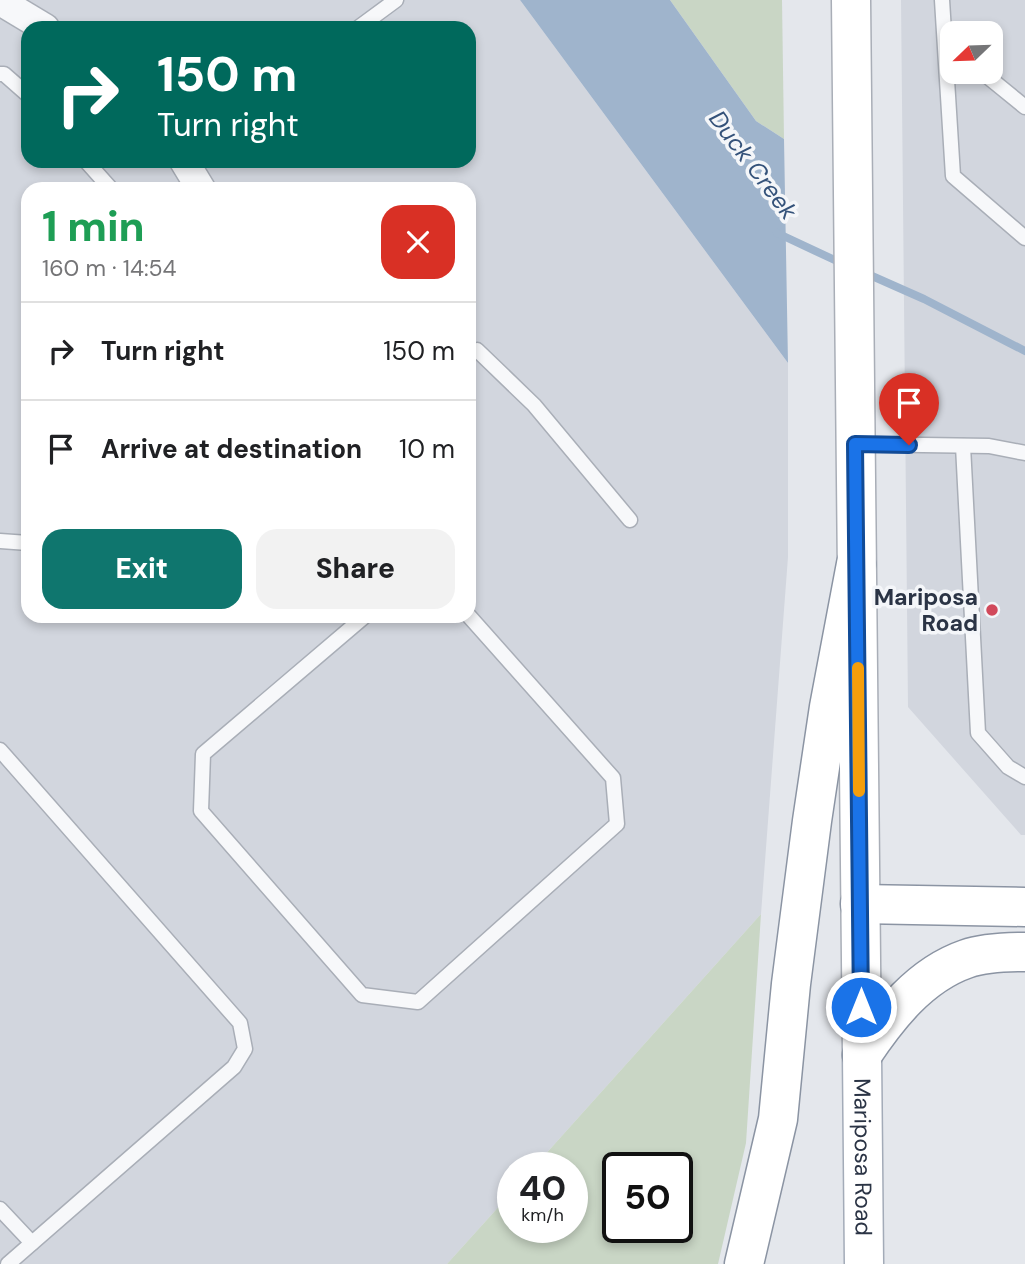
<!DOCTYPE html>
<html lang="en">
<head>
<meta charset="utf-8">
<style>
  body { margin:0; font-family:"DM Sans",sans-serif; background:#f2f2f2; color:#202124; height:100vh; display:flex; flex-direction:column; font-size:26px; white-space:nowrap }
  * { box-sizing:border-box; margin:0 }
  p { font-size:23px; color:#757577 }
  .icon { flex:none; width:38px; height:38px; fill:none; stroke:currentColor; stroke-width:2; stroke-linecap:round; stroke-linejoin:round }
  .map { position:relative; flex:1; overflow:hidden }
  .sheet { position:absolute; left:21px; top:182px; width:455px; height:441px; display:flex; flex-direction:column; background:#fff; border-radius:21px; box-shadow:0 4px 10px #0003 }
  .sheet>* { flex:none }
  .guide { position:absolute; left:21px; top:21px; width:455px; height:147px; border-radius:21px; box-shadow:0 4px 10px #0003; background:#00695c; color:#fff; overflow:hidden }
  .needle { width:46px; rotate:247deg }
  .controls { position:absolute; left:940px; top:21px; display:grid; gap:14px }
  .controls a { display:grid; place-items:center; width:63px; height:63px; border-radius:14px; background:#fff; box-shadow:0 4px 10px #0003; font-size:35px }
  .speed { position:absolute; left:497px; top:1152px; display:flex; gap:14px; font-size:35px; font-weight:700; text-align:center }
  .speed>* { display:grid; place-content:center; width:91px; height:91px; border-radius:50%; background:#fff; box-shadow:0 4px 10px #0003; line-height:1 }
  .speed small { font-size:18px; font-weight:400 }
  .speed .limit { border:4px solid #111; border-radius:10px; background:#fff; color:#111 }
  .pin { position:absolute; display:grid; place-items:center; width:60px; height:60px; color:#fff; margin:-72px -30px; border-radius:50% 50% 50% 0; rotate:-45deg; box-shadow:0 0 7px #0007 }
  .pin .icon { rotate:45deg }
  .me { position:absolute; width:77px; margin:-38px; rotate:0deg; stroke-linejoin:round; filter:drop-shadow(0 0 5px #0008) }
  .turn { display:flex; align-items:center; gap:24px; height:147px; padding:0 21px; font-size:32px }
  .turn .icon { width:91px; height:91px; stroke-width:2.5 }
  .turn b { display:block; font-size:49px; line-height:60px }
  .round { display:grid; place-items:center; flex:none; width:74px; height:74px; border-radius:21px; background:#f2f2f2 }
  .headline { display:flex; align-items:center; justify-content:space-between; height:119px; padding:0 21px }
  h1 { font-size:42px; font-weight:800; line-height:52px; color:#1e9e55 }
  .button { display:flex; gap:14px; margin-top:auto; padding:14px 21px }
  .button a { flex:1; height:80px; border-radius:21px; background:#0f766e; color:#fff; font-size:28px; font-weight:800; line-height:80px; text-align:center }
  .button a+a { background:#f2f2f2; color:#202124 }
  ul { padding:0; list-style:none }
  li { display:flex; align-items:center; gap:21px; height:98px; padding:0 21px; border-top:2px solid #e0e0e0 }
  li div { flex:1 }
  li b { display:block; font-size:26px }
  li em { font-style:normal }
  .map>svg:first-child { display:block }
  .built { fill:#d2d6de; fill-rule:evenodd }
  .green { fill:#c9d6c5; fill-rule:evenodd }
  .water { fill:#9fb4cc }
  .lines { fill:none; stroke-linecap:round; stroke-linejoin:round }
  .stream { stroke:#9fb4cc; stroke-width:8 }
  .service-casing { stroke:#a9aeb7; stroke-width:17 }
  .minor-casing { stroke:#a9aeb7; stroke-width:31 }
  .secondary-casing { stroke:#a9aeb7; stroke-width:41 }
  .primary-casing { stroke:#a3abb8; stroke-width:41 }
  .motorway-casing { stroke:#8b94a3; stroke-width:41 }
  .service { stroke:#f7f8fa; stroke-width:14 }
  .minor { stroke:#f7f8fa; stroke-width:28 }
  .secondary { stroke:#fff; stroke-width:38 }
  .primary { stroke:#fff; stroke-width:38 }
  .motorway { stroke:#fff; stroke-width:38 }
  .route-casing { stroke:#114b97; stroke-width:18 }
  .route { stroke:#1a73e8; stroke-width:12 }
  .slow { stroke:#f59e0b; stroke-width:12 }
  .poi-dot { fill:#d1495b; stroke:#f4f6f9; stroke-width:2.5 }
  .labels { text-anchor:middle; stroke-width:7; stroke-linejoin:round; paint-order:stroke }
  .poi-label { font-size:23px; font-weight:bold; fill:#2b3445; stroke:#f4f6f9; text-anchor:end }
  .street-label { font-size:23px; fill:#2b3445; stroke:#f4f6f9 }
  .water-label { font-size:24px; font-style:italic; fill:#34527a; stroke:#f4f6f9 }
</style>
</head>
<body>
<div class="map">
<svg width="1025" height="1264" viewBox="0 0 1025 1264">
  <rect width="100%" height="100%" fill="#e4e7ec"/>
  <!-- built -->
  <g class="built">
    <path d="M 0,0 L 520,0 L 788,363 L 788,557 L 761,914 L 534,1167 L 513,1167 L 513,1191 L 447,1264 L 0,1264 ZM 28,28 L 469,28 L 469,161 L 28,161 ZM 28,189 L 469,189 L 469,616 L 28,616 Z"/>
    <path d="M 901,0 L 1025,0 L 1025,835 L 1021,835 L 908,707 ZM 952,33 L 990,33 L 990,72 L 952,72 Z"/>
  </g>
  <!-- green -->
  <g class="green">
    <polygon points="670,0 782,0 784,139 756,121"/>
    <path d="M 761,914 L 746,1143 L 718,1264 L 447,1264 L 513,1191 L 513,1227 L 572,1227 L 572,1167 L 534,1167 ZM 618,1167 L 677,1167 L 677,1227 L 618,1227 Z"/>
  </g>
  <!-- water -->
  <polygon class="water" points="520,0 670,0 756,121 784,139 788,363"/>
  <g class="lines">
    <!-- stream -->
    <g class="stream">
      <polyline points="777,233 841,263"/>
      <polyline points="863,272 924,299 1025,351"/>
    </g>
    <!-- service casing -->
    <g class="service-casing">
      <g id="service">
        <polyline points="942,0 953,176 1025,238"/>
        <polyline points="358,28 396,0"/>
        <polyline points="982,72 1025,107"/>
        <polyline points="0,74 4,74 28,95"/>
        <polyline points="86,161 111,189"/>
        <polyline points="469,353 477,350 534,405 630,520"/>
        <polyline points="857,444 989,446 1025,453"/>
        <polyline points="963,446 978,733 1008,767 1025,777"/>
        <polyline points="0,541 28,543"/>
        <polyline points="365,616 203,754 201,811 362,995 418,1002 617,824 613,778 469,616"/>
        <polyline points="0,750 240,1023 245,1049 234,1067 8,1264"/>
        <polyline points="0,1209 32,1243"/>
      </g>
    </g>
    <!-- minor casing -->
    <g class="minor-casing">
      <g id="minor">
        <polyline points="0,1 45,28"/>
        <polyline points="184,161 201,189"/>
      </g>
    </g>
    <!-- secondary casing -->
    <g class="secondary-casing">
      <polyline id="secondary" points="851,0 862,1055"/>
    </g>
    <!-- primary casing -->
    <g class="primary-casing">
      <g id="primary">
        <path id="s1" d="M 862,1055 L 864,1264"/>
      </g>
    </g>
    <!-- motorway casing -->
    <g class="motorway-casing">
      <g id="motorway">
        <polyline points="860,904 1025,907"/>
        <path d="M 862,1055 C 888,1016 920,975 966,959 C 983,953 1007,952 1025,952"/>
        <polyline points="744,1264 778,1119 791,984 812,821 829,707 856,564"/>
      </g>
    </g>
    <!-- service -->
    <use href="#service" class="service"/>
    <!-- minor -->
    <use href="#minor" class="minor"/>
    <!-- secondary -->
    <use href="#secondary" class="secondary"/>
    <!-- primary -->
    <use href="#primary" class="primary"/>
    <!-- motorway -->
    <use href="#motorway" class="motorway"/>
  </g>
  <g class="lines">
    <!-- route casing -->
    <g class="route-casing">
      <polyline id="route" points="861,1007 855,444 909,445"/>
    </g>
    <!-- route -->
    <use href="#route" class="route"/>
    <!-- slow -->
    <polyline class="slow" points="858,668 859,791"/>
  </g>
  <!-- markers -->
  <circle class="poi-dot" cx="992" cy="610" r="7"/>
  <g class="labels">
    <!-- poi labels -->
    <g class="poi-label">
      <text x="978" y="605">Mariposa<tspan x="978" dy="26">Road</tspan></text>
    </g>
    <!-- street labels -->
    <g class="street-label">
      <text dy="8" stroke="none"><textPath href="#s1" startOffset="102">Mariposa Road</textPath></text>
    </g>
    <!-- water labels -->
    <g class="water-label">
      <text transform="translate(753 165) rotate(53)" y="8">Duck Creek</text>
    </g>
  </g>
</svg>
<div class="controls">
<a><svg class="needle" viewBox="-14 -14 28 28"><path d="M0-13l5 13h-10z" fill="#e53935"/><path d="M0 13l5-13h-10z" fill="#757577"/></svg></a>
</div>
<div class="speed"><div>40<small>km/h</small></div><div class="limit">50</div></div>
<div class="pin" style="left:909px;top:445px;background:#d93025"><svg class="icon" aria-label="arrive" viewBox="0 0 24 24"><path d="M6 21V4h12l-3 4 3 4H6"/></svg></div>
<svg class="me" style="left:861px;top:1007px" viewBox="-20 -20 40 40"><circle r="17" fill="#1a73e8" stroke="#fff" stroke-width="3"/><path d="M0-11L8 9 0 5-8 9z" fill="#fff"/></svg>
<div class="guide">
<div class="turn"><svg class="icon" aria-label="right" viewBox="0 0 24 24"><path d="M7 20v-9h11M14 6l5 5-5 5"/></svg><div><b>150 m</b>Turn right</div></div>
</div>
<section class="sheet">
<div class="headline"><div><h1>1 min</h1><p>160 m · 14:54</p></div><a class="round" style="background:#d93025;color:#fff"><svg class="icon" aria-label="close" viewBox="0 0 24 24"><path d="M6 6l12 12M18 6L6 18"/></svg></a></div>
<ul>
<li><svg class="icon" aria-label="right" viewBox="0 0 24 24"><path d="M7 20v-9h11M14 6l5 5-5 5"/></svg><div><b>Turn right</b></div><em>150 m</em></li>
<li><svg class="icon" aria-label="arrive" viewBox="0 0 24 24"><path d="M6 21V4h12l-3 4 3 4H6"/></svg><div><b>Arrive at destination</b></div><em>10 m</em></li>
</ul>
<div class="button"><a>Exit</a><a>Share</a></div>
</section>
</div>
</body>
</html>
